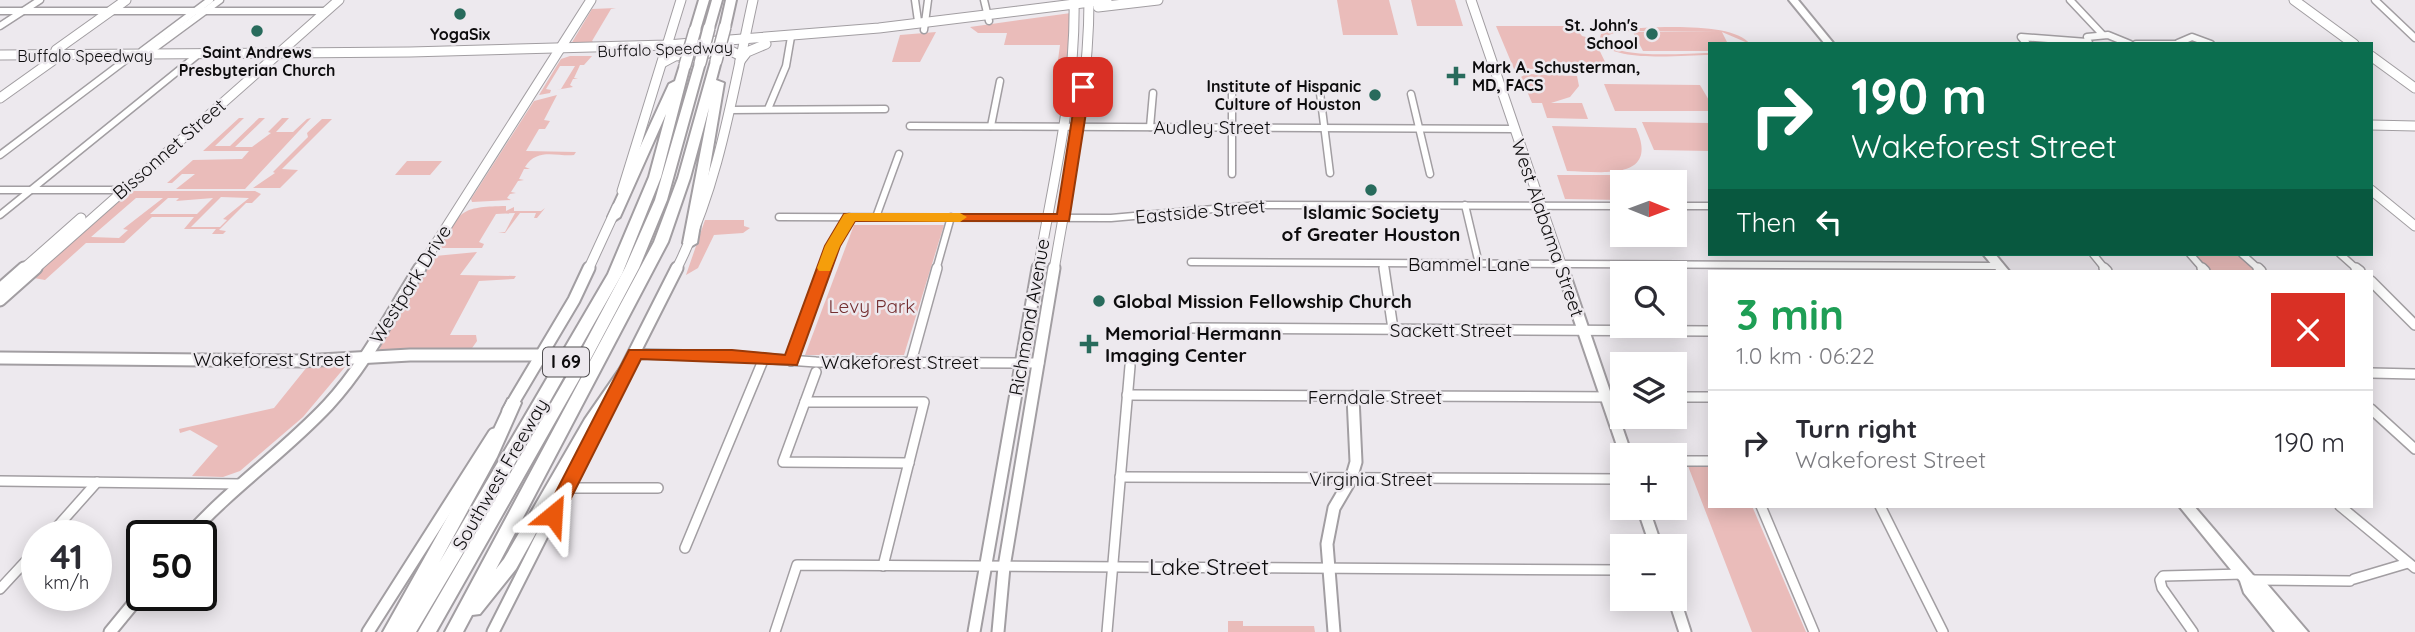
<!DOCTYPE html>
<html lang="en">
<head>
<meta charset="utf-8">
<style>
  body { margin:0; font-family:Quicksand,sans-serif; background:#f2f2f3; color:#2b2b33; height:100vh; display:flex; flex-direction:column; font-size:26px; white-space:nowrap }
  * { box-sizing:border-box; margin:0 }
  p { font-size:23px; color:#7c7c81 }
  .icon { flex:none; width:38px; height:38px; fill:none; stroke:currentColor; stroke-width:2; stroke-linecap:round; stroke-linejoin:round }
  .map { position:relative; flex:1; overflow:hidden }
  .details { position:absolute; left:1708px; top:270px; width:665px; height:238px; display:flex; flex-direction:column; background:#fff; border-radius:0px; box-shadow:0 4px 18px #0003 }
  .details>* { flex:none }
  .top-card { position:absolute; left:1708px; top:42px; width:665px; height:214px; border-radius:0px; box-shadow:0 4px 18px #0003; background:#0b6e4f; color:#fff; overflow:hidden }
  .needle { width:46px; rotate:91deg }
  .buttons { position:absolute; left:1610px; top:170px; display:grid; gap:14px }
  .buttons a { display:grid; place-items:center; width:77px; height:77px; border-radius:0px; background:#fff; box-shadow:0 4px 18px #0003; font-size:35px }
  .speed { position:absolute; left:21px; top:520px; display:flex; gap:14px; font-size:35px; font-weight:700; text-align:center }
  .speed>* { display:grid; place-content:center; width:91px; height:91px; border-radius:50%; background:#fff; box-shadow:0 4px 18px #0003; line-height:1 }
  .speed small { font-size:18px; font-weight:400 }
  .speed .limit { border:4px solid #111; border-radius:10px; background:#fff; color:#111 }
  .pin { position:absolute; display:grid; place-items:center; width:60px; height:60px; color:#fff; margin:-30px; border-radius:14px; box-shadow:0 4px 10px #0006 }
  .me { position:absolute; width:77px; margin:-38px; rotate:27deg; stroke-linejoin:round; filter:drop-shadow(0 0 5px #0008) }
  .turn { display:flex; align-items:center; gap:24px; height:147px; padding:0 28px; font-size:32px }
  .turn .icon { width:91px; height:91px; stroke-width:2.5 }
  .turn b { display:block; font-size:49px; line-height:60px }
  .then { display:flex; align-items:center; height:66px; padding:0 28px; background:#0003; gap:14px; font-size:26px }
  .round { display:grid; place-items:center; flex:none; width:74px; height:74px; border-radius:0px; background:#f2f2f3 }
  .overview { display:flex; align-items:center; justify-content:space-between; height:119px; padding:0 28px }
  h1 { font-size:42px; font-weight:700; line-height:52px; color:#1e9e55 }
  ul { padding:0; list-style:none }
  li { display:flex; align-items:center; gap:21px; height:105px; padding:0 28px; border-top:2px solid #e1e1e2 }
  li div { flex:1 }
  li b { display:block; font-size:26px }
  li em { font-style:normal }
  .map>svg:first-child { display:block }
  .green { fill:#eabcba; fill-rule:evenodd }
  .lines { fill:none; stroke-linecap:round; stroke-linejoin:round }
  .street-far1-casing { stroke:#a29ea2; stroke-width:9 }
  .street-casing { stroke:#a29ea2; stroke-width:12 }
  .secondary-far1-casing { stroke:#a29ea2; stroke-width:11 }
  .secondary-casing { stroke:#a29ea2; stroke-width:15 }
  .primary-casing { stroke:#a29ea2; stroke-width:4 }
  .highway-casing { stroke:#a29ea2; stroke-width:4 }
  .street-far1 { stroke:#fff; stroke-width:6 }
  .street { stroke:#fff; stroke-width:9 }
  .secondary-far1 { stroke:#fff; stroke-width:9 }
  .secondary { stroke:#fff; stroke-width:11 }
  .primary { fill:#fff; fill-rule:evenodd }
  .highway { fill:#fff; fill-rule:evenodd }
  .highway-bridge-casing { stroke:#a29ea2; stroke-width:14; stroke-linecap:butt }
  .highway-bridge { stroke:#fff; stroke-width:11 }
  .route { fill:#ea580c; stroke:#983908; stroke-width:2 }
  .slow { fill:#f59e0b }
  .poi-dot { fill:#286b5c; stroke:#ede9ee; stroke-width:2.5 }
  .labels { text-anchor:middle; stroke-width:5; stroke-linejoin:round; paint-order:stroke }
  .far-poi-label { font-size:16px; font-weight:bold; fill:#0d0c0d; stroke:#ede9ee; text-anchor:end }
  .far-street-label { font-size:16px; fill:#0d0c0d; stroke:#ede9ee }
  .shield { fill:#ede9ee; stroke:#504e50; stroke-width:2 }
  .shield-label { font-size:18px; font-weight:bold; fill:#0d0c0d }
  .street-label { font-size:19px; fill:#0d0c0d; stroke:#ede9ee }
  .poi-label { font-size:19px; font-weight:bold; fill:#0d0c0d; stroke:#ede9ee; text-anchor:start }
  .park-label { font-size:19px; fill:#742f31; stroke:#ede9ee }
  .near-street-label { font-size:23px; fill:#0d0c0d; stroke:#ede9ee }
</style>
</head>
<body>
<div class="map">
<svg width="2415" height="632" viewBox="0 0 2415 632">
  <rect width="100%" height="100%" fill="#ede9ee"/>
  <!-- green -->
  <g class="green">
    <polygon points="1337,0 1389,0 1398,35 1343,35"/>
    <polygon points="1411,0 1455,0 1463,26 1417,26"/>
    <polygon points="616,8 611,9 592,41 596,44 571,44 592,9"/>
    <polygon points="1071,13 1068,59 1058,60 1060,45 1004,45 1007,33 978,33 970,27"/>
    <polygon points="1496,26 1574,26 1582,36 1594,39 1608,68 1514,69"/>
    <path d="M 1616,29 C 1646,28 1732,20 1750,44 L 1722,32 L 1728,44 L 1710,44 L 1710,51 L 1643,51 L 1633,32 L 1719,32 L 1619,31 L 1604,37 L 1604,42 C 1621,60 1684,53 1710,53 L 1710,55 C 1682,55 1617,63 1599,42 L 1601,34 Z"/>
    <polygon points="936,32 920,62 892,62 900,35"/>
    <polygon points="570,56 592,56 584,65 580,65 574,78 578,79 573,79 570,85 573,87 556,90 561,89 575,66 560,66 546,89 551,90 550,93 539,95 561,59"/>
    <polygon points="1526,74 1577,76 1579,86 1570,97 1551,103 1582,103 1588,119 1547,118 1542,103 1532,103 1521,77"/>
    <polygon points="1604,84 1700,85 1710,102 1710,111 1615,111"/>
    <path d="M 557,95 L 544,120 L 550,121 L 545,129 L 539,129 L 526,151 L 576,152 L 574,155 C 558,157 537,147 525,167 L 530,169 L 524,169 L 519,179 L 524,180 L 518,181 L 511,192 L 516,193 L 510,194 L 507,198 L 511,200 L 472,202 L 471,199 L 534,101 Z"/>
    <polygon points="239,118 244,118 215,146 230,146 259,118 265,118 235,147 252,147 271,133 268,132 282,118 289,118 276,132 293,132 307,119 311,118 245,189 176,189 195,174 182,174 172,183 167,183 193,160 242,159 249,151 203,151"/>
    <polygon points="322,119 332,119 282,169 298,170 280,188 253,188 275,173 273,172 308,137 307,133"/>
    <polygon points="1642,122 1710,123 1710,151 1654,150"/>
    <path d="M 1552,126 L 1636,128 C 1660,181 1602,172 1567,171 Z"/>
    <polygon points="407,161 442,161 430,175 395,175"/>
    <polygon points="1557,175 1618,175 1622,185 1622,200 1565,199"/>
    <path d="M 131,191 L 255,191 L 261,194 L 252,203 L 246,203 L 219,230 L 226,231 L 223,234 L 212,234 L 216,229 L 184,229 L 194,217 L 152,217 L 124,243 L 86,243 L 45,280 L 34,278 L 0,307 L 0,303 L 122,195 ZM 221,197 L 249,198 L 223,219 L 227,220 L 220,227 L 191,227 ZM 136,198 L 163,198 L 123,229 L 128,230 L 119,238 L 91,237 ZM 168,198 L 179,198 L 176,201 L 213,198 L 197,214 L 150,214 Z"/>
    <path d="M 506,206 L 506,211 L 514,207 L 514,211 L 541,211 L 545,208 L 537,218 L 534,218 L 536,213 L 520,213 L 505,233 L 498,233 L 505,232 L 515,213 L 496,214 L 479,242 L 484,244 L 482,248 L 441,248 C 458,208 465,207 506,206 Z"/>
    <polygon points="705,220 744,220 744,226 750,228 743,233 714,235 698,268 686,275"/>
    <polygon points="854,225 944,225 904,355 805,355"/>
    <polygon points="477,252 460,275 516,276 514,279 479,281 450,335 476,335 477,341 470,351 379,351 383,340 435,256"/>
    <polygon points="2193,254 2238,254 2258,271 2208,271"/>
    <polygon points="307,367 345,367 303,417 240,471 223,477 192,476 218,446 190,430 180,433 179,429 274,408"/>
    <polygon points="1688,466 1710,466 1710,506 1752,506 1806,632 1752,632"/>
    <polygon points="1228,621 1243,621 1243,626 1314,626 1315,632 1228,632"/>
  </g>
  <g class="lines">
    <!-- street-far1 casing -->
    <g class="street-far1-casing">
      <g id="street-far1">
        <polyline points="915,0 918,21 923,23"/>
        <polyline points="984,0 989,21"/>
        <polyline points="2070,0 2102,34"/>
        <polyline points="2375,0 2415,38"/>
        <polyline points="0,11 327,11"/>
        <polyline points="0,26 40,0"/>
        <polyline points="924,30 928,0"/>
        <polyline points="2089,43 2087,37 2108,35 2130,44"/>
        <polyline points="2178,43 2192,37 2211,44"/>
        <polyline points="2027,44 2021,37 2087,42"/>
        <polyline points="2136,44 2184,44"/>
        <polyline points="148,53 220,0"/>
        <polyline points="142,54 142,51 210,0"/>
        <polyline points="1232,93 1232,174"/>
        <polyline points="1320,93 1330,173"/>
        <polyline points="1411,94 1430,174"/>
        <polyline points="768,109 786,66 791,37"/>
        <polyline points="729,110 885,109"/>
        <polyline points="910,126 1515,129"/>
        <polyline points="991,126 1000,81"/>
        <polyline points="1150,127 1153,93"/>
        <polyline points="0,155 131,56"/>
        <polyline points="0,190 123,190"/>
        <polyline points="1465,205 1479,264"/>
        <polyline points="1675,206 1710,206"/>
        <polyline points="0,215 200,53"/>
        <polyline points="779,217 1111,218 1259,205 1622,206"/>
        <polyline points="876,217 899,154"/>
        <polyline points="2093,254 2106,270"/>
        <polyline points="2190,254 2204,270"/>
        <polyline points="2242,254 2260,270"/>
        <polyline points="2340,254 2358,270"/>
        <polyline points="1191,262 1999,266"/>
        <polyline points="1383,264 1384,270"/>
        <polyline points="824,270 833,246 849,217"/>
        <polyline points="936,270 951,217"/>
      </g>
    </g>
    <!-- street casing -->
    <g class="street-casing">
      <g id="street">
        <polyline points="1384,268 1393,329"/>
        <polyline points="2104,268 2107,271"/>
        <polyline points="2202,268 2205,271"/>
        <polyline points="2258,268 2261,271"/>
        <polyline points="2356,268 2360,271"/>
        <polyline points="2371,281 2415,325"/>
        <polyline points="1193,328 1710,331"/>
        <polyline points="635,354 732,356 816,362 1039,363"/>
        <polyline points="791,361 825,268"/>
        <polyline points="911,362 937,268"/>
        <polyline points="816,372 783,462 909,463"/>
        <polyline points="2371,373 2415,374"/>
        <polyline points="1127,395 1622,397"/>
        <polyline points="1675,397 1710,397"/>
        <polyline points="805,402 924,402 883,566"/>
        <polyline points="2371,409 2415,449"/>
        <polyline points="1675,461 1710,461"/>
        <polyline points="1120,477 1622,479"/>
        <polyline points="0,481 240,484"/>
        <polyline points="567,488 658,488"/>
        <polyline points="1761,506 1814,632"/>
        <polyline points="1880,506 1943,632"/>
        <polyline points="2340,506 2415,568"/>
        <polyline points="49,536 97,482"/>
        <polyline points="685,548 764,358"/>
        <polyline points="2354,579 2408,563"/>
        <polyline points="2251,580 2350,581"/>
        <polyline points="0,589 37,549"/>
        <polyline points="775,632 797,565 1622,570"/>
        <polyline points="1107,632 1130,366"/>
        <polyline points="2193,632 2162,588 2160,580 2163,576 2244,574"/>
      </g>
    </g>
    <!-- secondary-far1 casing -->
    <g class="secondary-far1-casing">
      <g id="secondary-far1">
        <polyline points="1471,0 1563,270"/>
        <polyline points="2294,0 2354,44"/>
        <polyline points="1098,7 1158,0"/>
        <polyline points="0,55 410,52 667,45 879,28 1107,0"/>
        <polyline points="2371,56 2415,88"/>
        <polyline points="740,61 747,52 766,44"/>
        <polyline points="662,63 675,56 731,51 739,55"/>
        <polyline points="0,98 52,61 56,50 126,0"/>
        <polyline points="2371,125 2415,126"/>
        <polyline points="2371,190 2415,226"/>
        <polyline points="622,191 681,0"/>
        <polyline points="22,270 81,218"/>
        <polyline points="34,270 339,0"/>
        <polyline points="419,270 591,0"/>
        <polyline points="588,270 617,207"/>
        <path d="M 676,270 C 719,186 733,91 753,0"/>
        <path d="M 1038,270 C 1053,181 1076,90 1074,0"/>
        <path d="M 1054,270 C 1069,180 1089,91 1089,0"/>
      </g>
    </g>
    <!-- secondary casing -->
    <g class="secondary-casing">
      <g id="secondary">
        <polyline points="1562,268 1626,455"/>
        <polyline points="0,289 24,268"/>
        <polyline points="0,300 36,268"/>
        <polyline points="0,358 302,361 410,355 543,355"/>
        <polyline points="508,411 574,300 589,268"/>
        <polyline points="1643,508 1656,546"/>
        <path d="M 188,536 C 231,488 284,452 328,405 C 365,365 391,314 420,268"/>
        <polyline points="1674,598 1685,632"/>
        <polyline points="110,632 142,593"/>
        <polyline points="368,632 494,434"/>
        <polyline points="493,632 677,268"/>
        <polyline points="974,632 1038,268"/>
        <polyline points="998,632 1004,567 1054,268"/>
        <polyline points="1334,632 1327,544 1334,508 1351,479 1356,462 1353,397"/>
      </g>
    </g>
    <!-- primary casing -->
    <g class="primary-casing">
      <g id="primary">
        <polygon points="1789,0 1798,0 1834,44 1825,44"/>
        <polygon points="1983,254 1995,254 2009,271 1997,271"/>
        <polygon points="2179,506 2194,506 2253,575 2267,584 2308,632 2275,632 2244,593 2240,581"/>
      </g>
    </g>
    <!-- highway casing -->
    <g class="highway-casing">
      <g id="highway">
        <polygon points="699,0 709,0 700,30 695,33 690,30"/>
        <polygon points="712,0 722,0 714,28 709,31 704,28"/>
        <polygon points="726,0 736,0 730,27 725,30 720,27"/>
        <polygon points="716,58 721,61 716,80 724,83 697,243 690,247 683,243 709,108 690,178 668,242 496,569 504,559 585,419 621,367 626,365 633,370 596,425 516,569 480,614 472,615 463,632 445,632 654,242 678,178 711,61"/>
        <polygon points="700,60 705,63 667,200 639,268 589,362 436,632 418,632 575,362 625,268 655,200 695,63"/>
        <polygon points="685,62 690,65 661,177 622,274 485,516 416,632 383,632 481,457 508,399 518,399 521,403 497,457 439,563 608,274 649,177 666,114 620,217 614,221 608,217 669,84 675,81 680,65"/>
      </g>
    </g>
    <!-- street-far1 -->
    <use href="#street-far1" class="street-far1"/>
    <!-- street -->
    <use href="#street" class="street"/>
    <!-- secondary-far1 -->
    <use href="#secondary-far1" class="secondary-far1"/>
    <!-- secondary -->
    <use href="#secondary" class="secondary"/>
    <!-- primary -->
    <use href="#primary" class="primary"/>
    <!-- highway -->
    <use href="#highway" class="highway"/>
    <!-- highway-bridge casing -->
    <g class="highway-bridge-casing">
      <g id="highway-bridge">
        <polyline points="716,61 725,27"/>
        <polyline points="700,63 709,28"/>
        <polyline points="685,65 695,30"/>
      </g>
    </g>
    <!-- highway-bridge -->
    <use href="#highway-bridge" class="highway-bridge"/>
  </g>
  <!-- route -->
  <polygon class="route" points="1083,84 1090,87 1069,221 855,221 840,246 797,365 641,359 560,520 547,520 544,515 629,350 732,350 785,355 825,246 844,214 1057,214 1077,87"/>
  <!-- slow -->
  <polygon class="slow" points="849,213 960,213 967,217 960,222 855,221 840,246 830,271 819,271 817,268 825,246 844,214"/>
  <!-- markers -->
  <g class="poi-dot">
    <circle cx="460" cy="14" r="7"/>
    <circle cx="257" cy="31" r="7"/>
    <circle cx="1652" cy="34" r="7"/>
    <path d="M1452.5 65.5h7v7h7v7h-7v7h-7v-7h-7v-7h7z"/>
    <circle cx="1375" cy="95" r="7"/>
    <circle cx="1371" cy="190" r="7"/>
    <circle cx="1099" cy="301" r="7"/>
    <path d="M1085.5 333.5h7v7h7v7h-7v7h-7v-7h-7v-7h7z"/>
  </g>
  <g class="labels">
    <!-- far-poi labels -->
    <g class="far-poi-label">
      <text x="1638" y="31">St. John's<tspan x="1638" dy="18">School</tspan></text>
      <text x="460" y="40" text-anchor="middle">YogaSix</text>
      <text x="257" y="58" text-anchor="middle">Saint Andrews<tspan x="257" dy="18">Presbyterian Church</tspan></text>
      <text x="1472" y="73" text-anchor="start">Mark A. Schusterman,<tspan x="1472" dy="18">MD, FACS</tspan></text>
      <text x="1361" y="92">Institute of Hispanic<tspan x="1361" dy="18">Culture of Houston</tspan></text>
    </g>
    <!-- far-street labels -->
    <g class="far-street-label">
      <text transform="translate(665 49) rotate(-2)" y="6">Buffalo Speedway</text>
      <text x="85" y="62">Buffalo Speedway</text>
    </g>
    <!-- shield labels -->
    <rect class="shield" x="543" y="347.5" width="46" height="29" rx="5"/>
    <g class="shield-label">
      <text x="566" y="368">I 69</text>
    </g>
    <!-- street labels -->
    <g class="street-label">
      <text x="1212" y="134">Audley Street</text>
      <text transform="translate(169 149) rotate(-41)" y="7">Bissonnet Street</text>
      <text transform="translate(1200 211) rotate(-5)" y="7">Eastside Street</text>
      <text transform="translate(1548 228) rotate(71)" y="7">West Alabama Street</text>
      <text x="1469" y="271">Bammel Lane</text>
      <text transform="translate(410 284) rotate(-58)" y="7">Westpark Drive</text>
      <text transform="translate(1029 317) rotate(-80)" y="7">Richmond Avenue</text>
      <text x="1451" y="337">Sackett Street</text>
      <text x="272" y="366">Wakeforest Street</text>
      <text x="900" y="369">Wakeforest Street</text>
      <text x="1375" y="404">Ferndale Street</text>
      <text transform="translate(500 474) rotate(-60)" y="7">Southwest Freeway</text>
      <text x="1371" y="486">Virginia Street</text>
    </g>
    <!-- poi labels -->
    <g class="poi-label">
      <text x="1371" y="219" text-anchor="middle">Islamic Society<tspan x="1371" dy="22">of Greater Houston</tspan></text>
      <text x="1113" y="308">Global Mission Fellowship Church</text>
      <text x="1105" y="340">Memorial Hermann<tspan x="1105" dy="22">Imaging Center</tspan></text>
    </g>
    <!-- park labels -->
    <g class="park-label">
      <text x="872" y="313">Levy Park</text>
    </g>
    <!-- near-street labels -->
    <g class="near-street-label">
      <text x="1209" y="575">Lake Street</text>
    </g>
  </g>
</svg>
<div class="buttons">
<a><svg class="needle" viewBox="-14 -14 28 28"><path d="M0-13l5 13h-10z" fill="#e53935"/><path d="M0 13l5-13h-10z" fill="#7c7c81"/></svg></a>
<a><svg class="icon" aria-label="search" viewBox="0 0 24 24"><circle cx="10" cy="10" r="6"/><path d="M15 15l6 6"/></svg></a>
<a><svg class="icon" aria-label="layers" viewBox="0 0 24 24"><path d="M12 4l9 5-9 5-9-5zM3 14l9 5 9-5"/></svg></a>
<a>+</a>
<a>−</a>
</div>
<div class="speed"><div>41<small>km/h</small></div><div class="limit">50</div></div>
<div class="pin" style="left:1083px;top:87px;background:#d93025"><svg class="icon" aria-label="arrive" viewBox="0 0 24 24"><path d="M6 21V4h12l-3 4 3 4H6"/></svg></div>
<svg class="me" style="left:553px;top:515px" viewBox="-20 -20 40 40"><path d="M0-17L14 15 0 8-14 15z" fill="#ea580c" stroke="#fff" stroke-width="4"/></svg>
<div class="top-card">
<div class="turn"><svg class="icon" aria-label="right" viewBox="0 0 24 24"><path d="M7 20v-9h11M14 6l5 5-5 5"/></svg><div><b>190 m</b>Wakeforest Street</div></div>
<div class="then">Then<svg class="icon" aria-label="left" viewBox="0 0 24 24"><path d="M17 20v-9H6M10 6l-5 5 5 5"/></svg></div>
</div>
<section class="details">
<div class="overview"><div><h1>3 min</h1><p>1.0 km · 06:22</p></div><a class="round" style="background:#d93025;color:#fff"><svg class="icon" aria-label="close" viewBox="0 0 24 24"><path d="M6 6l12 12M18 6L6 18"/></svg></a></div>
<ul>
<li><svg class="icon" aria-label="right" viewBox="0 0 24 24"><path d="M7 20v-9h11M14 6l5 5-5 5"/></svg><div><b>Turn right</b><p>Wakeforest Street</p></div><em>190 m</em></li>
</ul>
</section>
</div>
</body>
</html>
